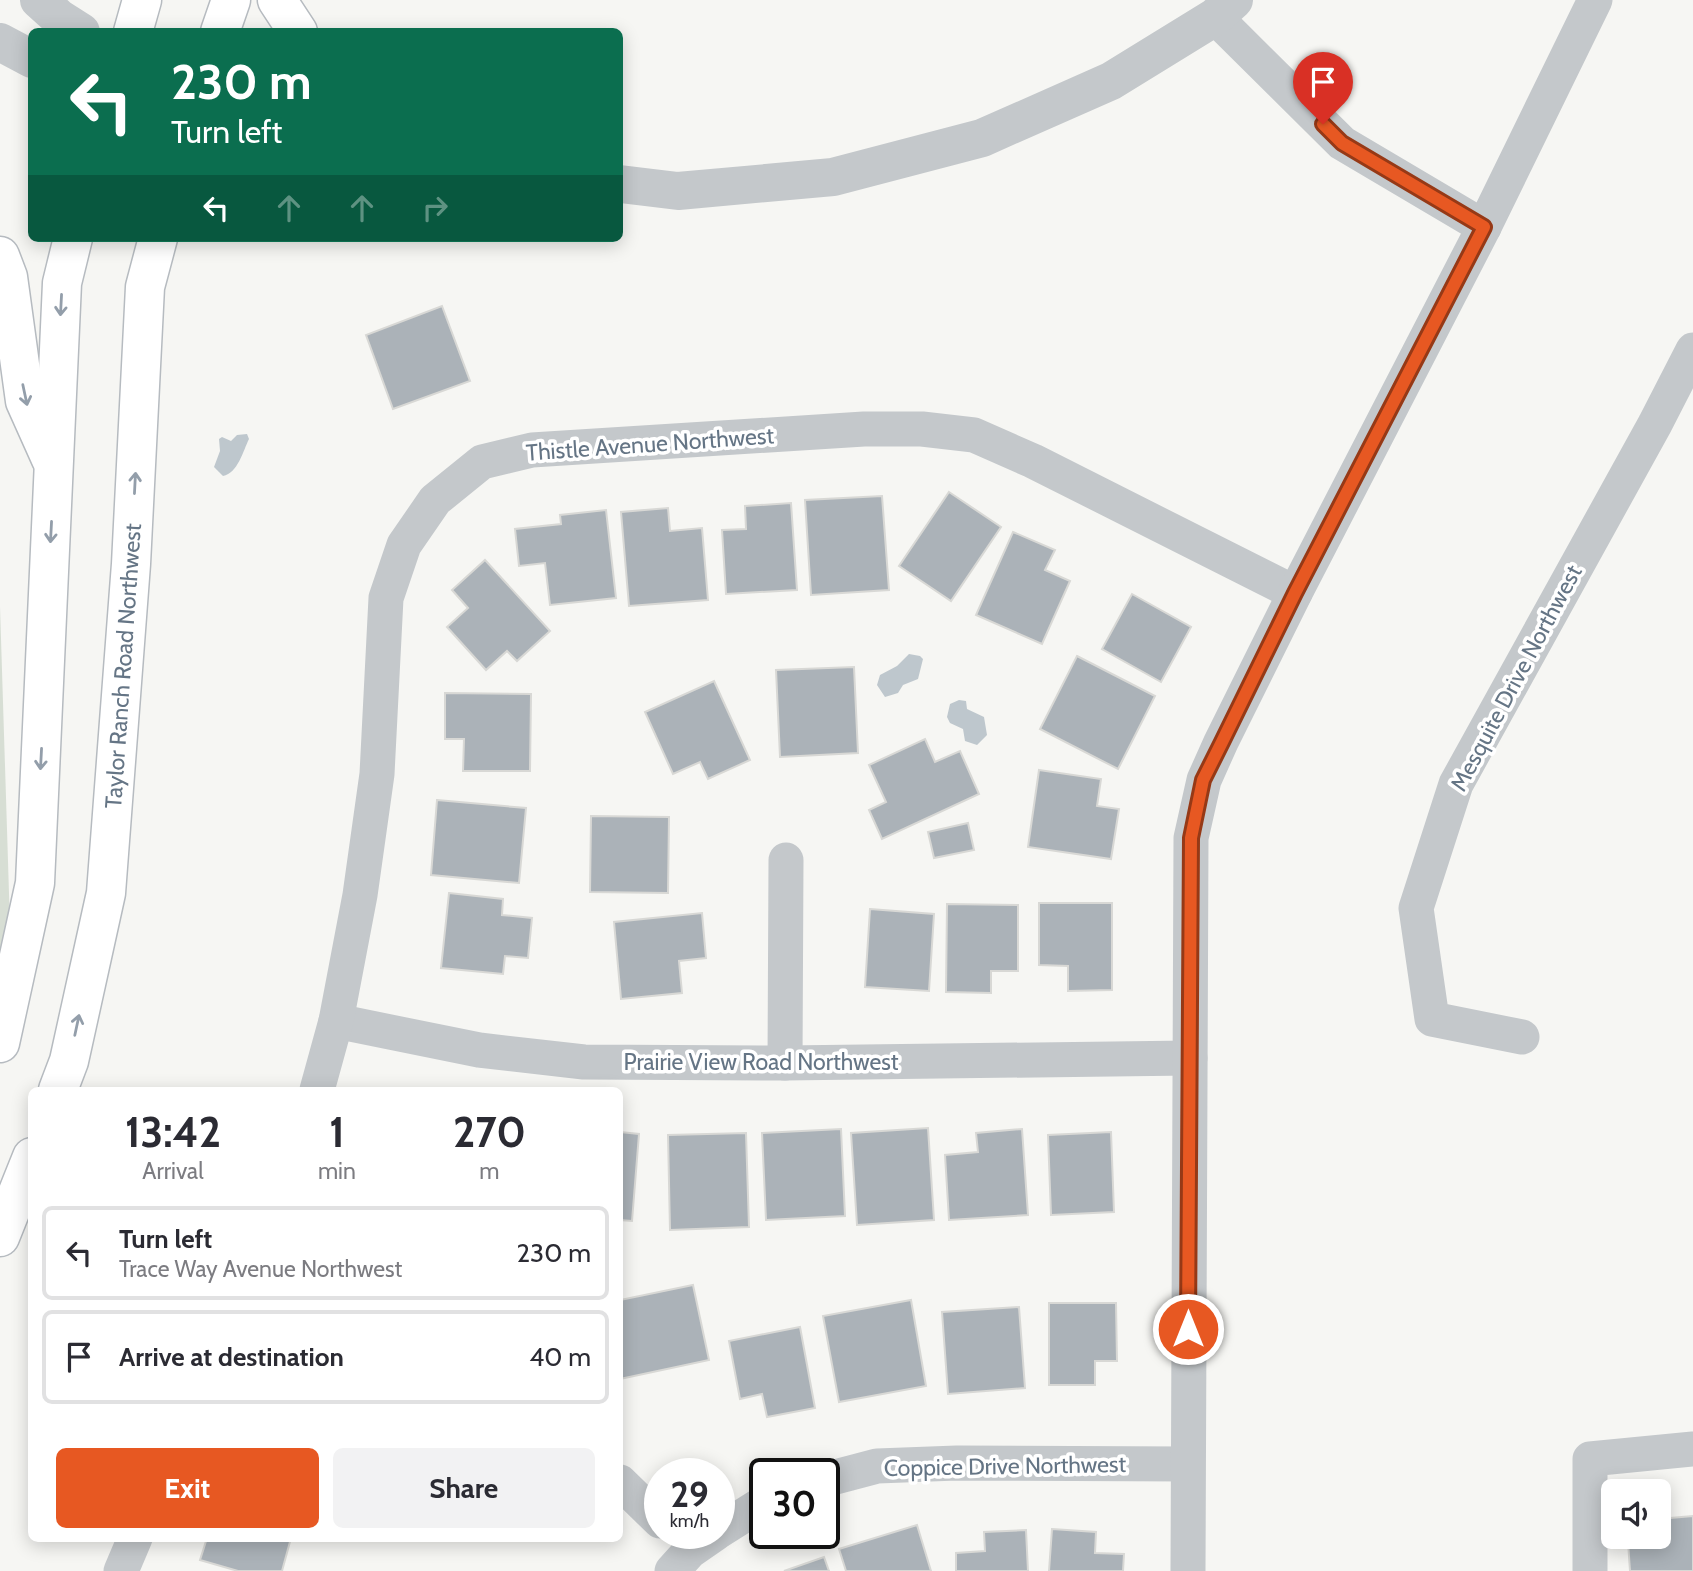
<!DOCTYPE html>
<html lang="en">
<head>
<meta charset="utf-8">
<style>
  body { margin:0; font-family:Cabin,sans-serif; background:#f2f2f3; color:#2b2b33; height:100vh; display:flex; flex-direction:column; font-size:26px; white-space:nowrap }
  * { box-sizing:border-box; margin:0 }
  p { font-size:23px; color:#7c7c81 }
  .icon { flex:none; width:38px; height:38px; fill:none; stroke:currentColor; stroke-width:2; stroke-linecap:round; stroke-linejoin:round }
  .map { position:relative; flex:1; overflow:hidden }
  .panel { position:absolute; left:28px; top:1087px; width:595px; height:455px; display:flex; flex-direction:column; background:#fff; border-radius:10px; box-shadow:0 4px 18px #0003 }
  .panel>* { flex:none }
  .hud { position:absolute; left:28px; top:28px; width:595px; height:214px; border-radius:10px; box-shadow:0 4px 18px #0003; background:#0b6e4f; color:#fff; overflow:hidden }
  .tools { position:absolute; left:1601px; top:1479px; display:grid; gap:14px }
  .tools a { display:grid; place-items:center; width:70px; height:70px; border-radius:10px; background:#fff; box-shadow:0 4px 18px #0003; font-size:35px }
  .speed { position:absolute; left:644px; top:1458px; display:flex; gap:14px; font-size:35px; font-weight:700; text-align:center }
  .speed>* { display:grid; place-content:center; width:91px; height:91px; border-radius:50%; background:#fff; box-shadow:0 4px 18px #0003; line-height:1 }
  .speed small { font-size:18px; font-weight:400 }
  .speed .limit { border:4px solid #111; border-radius:10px; background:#fff; color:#111 }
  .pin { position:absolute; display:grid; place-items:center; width:60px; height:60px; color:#fff; margin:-72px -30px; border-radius:50% 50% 50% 0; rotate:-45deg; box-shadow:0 0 7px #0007 }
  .pin .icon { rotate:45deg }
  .me { position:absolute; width:77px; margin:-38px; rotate:0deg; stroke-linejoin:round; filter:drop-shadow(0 0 5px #0008) }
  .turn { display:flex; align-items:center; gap:24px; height:147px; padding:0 28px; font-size:32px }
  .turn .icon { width:91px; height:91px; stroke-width:2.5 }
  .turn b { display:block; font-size:49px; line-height:60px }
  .lanes { display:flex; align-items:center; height:66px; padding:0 28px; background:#0003; justify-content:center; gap:35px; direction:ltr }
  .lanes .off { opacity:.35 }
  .eta { display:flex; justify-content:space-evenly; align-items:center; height:119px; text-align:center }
  .eta b { font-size:42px; font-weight:800; line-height:49px }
  .primary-button { display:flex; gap:14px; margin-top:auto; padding:14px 28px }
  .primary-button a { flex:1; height:80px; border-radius:10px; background:#e75822; color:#fff; font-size:28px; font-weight:800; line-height:80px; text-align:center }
  .primary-button a+a { background:#f2f2f3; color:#2b2b33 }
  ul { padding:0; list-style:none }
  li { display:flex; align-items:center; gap:21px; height:94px; margin:0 14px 10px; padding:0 14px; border:4px solid #e1e1e2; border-radius:10px }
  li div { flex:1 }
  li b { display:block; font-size:26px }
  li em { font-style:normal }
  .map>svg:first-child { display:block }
  .green { fill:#d7ded4 }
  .water { fill:#bec7cd }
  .building { fill:#abb2b8; stroke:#d8d8d5; stroke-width:2 }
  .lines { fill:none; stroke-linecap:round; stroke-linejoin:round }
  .secondary-casing { stroke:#b6bbc0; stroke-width:41 }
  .minor { stroke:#c4c8cb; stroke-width:35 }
  .tertiary { stroke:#c4c8cb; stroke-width:38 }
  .secondary { stroke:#fff; stroke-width:38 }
  .oneway { stroke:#939eaa }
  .route-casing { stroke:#963916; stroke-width:18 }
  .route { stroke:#e75822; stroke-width:12 }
  .labels { text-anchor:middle; stroke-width:7; stroke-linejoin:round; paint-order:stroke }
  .street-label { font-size:23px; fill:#657585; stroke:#fff }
</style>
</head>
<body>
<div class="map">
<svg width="1693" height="1571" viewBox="0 0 1693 1571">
  <rect width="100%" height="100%" fill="#f6f6f3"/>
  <!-- green -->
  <polygon class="green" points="0,607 12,988 0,1021"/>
  <!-- water -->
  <g class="water">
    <path d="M 247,434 L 249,439 C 243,451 238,473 223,476 L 214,467 L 220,451 L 219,439 L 222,437 L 231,441 L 237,435 Z"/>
    <polygon points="909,654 920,656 923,659 918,679 903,685 898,693 885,697 877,685 880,675 897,666"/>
    <polygon points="959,700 966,701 967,709 984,717 987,735 977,745 965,741 963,729 950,723 947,717 950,704"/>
  </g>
  <!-- building -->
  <g class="building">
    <polygon points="442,306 470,381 393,409 366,335"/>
    <polygon points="949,492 1001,527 951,601 899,566"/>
    <polygon points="882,496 889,590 811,595 805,500"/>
    <polygon points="791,503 797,590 726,594 722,530 746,529 745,506"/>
    <polygon points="668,508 670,531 702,528 708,600 629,606 621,512"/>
    <polygon points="606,510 616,598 550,605 545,563 519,566 515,529 561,524 560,515"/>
    <polygon points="1013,532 1055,550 1045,570 1070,581 1042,644 976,615"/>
    <polygon points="485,560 550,631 517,661 507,651 486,670 447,627 468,608 452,590"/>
    <polygon points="1132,594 1191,627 1161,682 1102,649"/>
    <polygon points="1077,656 1155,696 1118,769 1040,729"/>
    <polygon points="854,667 858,753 780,757 776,670"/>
    <polygon points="714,681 750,760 708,779 700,762 673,774 645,712"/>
    <polygon points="445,693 531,694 530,771 463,771 464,739 445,739"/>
    <polygon points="925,739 935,762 960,751 979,794 882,839 869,810 886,802 869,765"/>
    <polygon points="1039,770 1101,779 1097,806 1119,809 1111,859 1028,847"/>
    <polygon points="437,800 526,808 519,883 431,875"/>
    <polygon points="591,816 669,817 668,893 590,892"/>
    <polygon points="968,823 974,850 934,858 928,832"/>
    <polygon points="449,893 503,899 502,915 532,918 528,958 505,956 503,974 441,968"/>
    <polygon points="1039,903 1112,903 1112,990 1068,991 1068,966 1039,965"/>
    <polygon points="947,904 1018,905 1018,971 991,971 991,993 946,992"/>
    <polygon points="870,909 934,914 929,991 865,987"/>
    <polygon points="702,913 706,958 679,961 682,993 621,999 614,922"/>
    <polygon points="928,1128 934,1220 857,1225 851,1133"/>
    <polygon points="841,1129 845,1216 766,1220 762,1133"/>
    <polygon points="1022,1129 1028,1215 949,1220 945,1155 978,1152 976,1133"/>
    <polygon points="620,1132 639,1134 632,1221 620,1220"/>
    <polygon points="1111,1132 1114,1212 1051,1215 1048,1135"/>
    <polygon points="746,1133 749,1227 670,1230 668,1135"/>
    <polygon points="693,1285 709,1360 620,1379 620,1300"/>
    <polygon points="911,1300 926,1386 839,1402 823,1316"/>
    <polygon points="1049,1303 1116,1303 1117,1361 1095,1361 1095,1385 1049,1385"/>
    <polygon points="1019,1307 1025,1388 948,1394 942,1312"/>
    <polygon points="800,1327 815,1408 767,1417 762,1394 740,1399 729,1341"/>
    <polygon points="1693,1516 1693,1571 1630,1571 1628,1542 1657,1540 1659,1519"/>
    <polygon points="917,1525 931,1571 846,1571 839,1549"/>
    <polygon points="1052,1529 1096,1532 1095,1553 1124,1554 1123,1571 1049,1571"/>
    <polygon points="1026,1530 1028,1571 956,1571 956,1553 985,1551 984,1532"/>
    <polygon points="207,1538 291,1538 282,1571 238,1571 200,1560"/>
    <polygon points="824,1557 829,1571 784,1571"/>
  </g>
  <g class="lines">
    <!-- secondary casing -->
    <g class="secondary-casing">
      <g id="secondary">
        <polyline points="277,0 298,32"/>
        <polyline points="133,32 142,0"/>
        <polyline points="220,32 231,0"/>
        <polyline points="0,256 8,277 25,401 51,459"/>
        <polyline points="0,1043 35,883 62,283 73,238"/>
        <polyline points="58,1090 69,1061 106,893 131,564 145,287 158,238"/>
        <polyline points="0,1237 32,1157"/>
      </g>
    </g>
    <!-- minor -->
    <g class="minor">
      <polyline points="1215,17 1342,143 1484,227"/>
      <polyline points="336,1021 479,1050 584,1062 785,1063 1190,1058"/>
      <polyline points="1522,1037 1432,1019 1416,908 1456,784 1655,424 1693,350"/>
      <polyline points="785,1063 786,860"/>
      <polyline points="317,1090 336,1021 360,895 377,774 386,598 404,545 435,500 482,462 532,450 864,429 922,429 974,435 1033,461 1295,593"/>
      <polyline points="824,1480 877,1466 957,1463 1187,1464"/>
      <polyline points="620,1482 660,1521"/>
      <polyline points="719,1531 765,1502"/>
      <polyline points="121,1571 135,1538"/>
      <polyline points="672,1571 690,1551 716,1533"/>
      <polyline points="1188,1571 1191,838 1204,780 1221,742 1295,593 1484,227 1595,0"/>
      <polyline points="1590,1571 1590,1459 1693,1449"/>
    </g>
    <!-- tertiary -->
    <g class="tertiary">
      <polyline points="39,0 59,18 81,32"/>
      <polyline points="0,42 32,59"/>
      <polyline points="620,184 678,191 833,177 982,138 1111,81 1215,17 1234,0"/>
    </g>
    <!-- secondary -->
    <use href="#secondary" class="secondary"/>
  </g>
  <!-- one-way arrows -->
  <defs><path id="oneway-shaft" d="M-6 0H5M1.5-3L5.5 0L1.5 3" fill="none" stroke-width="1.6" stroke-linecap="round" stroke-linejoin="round" transform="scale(1.75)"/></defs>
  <g class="oneway">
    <use href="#oneway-shaft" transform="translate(61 305) rotate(93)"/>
    <use href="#oneway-shaft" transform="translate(25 395) rotate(78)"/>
    <use href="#oneway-shaft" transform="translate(135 483) rotate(-87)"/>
    <use href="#oneway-shaft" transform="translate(51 532) rotate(93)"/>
    <use href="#oneway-shaft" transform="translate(41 759) rotate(93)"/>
    <use href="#oneway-shaft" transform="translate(77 1025) rotate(-78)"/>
  </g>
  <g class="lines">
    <!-- route casing -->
    <g class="route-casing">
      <polyline id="route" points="1188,1329 1191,838 1203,780 1222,742 1295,593 1484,227 1342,143 1323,124"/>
    </g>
    <!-- route -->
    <use href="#route" class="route"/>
  </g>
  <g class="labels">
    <!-- street labels -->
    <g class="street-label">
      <text transform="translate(650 444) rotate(-4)" y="8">Thistle Avenue Northwest</text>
      <text transform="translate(123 666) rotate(-86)" y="8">Taylor Ranch Road Northwest</text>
      <text transform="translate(1516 678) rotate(-62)" y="8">Mesquite Drive Northwest</text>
      <text x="761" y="1070">Prairie View Road Northwest</text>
      <text transform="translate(1005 1466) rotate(-1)" y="8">Coppice Drive Northwest</text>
    </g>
  </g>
</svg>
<div class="tools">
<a><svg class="icon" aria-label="sound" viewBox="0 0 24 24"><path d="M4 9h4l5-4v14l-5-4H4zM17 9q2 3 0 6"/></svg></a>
</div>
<div class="speed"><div>29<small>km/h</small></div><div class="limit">30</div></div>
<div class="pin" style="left:1323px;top:124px;background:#d93025"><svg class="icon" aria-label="arrive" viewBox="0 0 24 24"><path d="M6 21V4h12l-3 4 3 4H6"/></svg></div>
<svg class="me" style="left:1188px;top:1329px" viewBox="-20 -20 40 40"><circle r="17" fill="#e75822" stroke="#fff" stroke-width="3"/><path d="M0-11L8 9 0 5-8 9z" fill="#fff"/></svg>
<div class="hud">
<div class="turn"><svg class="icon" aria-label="left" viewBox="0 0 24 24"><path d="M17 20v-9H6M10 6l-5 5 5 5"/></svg><div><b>230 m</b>Turn left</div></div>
<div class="lanes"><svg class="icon" aria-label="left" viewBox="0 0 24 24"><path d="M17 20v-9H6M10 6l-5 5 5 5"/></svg><svg class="icon off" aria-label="ahead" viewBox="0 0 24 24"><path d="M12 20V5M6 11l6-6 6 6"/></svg><svg class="icon off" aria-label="ahead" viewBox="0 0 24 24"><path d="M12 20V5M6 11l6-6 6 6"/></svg><svg class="icon off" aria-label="right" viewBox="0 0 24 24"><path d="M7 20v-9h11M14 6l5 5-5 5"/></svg></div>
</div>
<section class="panel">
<div class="eta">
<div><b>13:42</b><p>Arrival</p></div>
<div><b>1</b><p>min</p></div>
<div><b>270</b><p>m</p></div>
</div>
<ul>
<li><svg class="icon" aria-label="left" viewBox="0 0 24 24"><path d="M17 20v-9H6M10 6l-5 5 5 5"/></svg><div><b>Turn left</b><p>Trace Way Avenue Northwest</p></div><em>230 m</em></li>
<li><svg class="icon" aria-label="arrive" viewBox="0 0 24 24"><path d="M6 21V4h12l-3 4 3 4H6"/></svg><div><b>Arrive at destination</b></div><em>40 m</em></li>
</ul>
<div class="primary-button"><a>Exit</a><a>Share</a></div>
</section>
</div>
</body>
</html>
